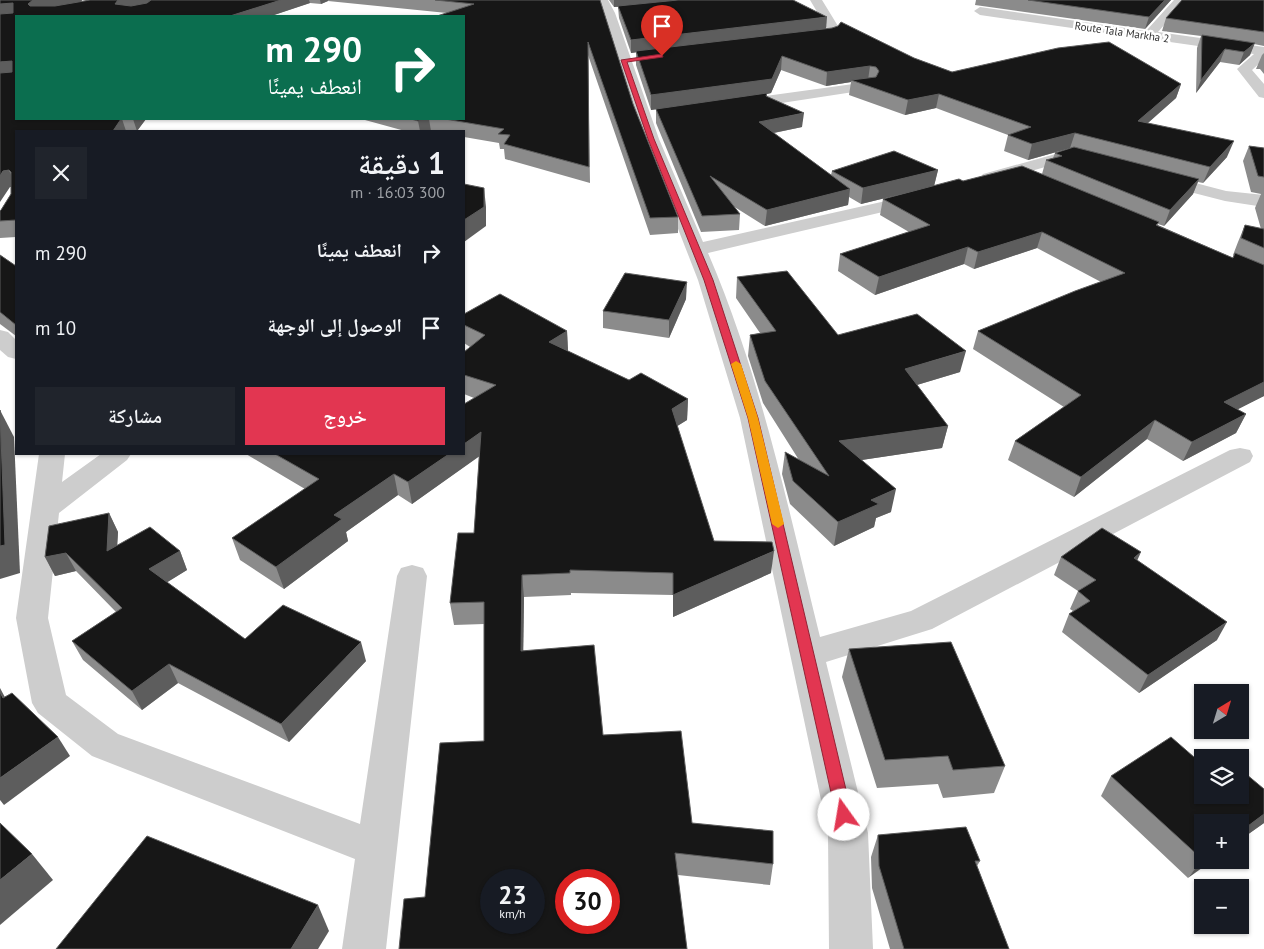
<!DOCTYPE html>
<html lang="ar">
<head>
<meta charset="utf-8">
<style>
  body { margin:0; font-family:"PT Sans","Noto Naskh Arabic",sans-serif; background:#20242c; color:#f1f3f6; direction:rtl; height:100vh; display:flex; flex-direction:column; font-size:19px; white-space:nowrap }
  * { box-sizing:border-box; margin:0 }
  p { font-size:16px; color:#9ea1a6 }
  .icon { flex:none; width:28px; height:28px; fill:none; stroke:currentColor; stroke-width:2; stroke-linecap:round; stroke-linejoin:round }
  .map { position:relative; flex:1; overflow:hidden; direction:ltr }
  .details { position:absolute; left:15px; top:130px; width:450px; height:325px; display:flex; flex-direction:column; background:#171b24; border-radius:0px; box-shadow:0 1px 4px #0004; direction:rtl }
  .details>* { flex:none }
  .top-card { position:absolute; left:15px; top:15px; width:450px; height:105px; border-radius:0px; box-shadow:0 1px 4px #0004; direction:rtl; background:#0b6e4f; color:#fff; overflow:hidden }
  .needle { width:32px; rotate:38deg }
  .fabs { position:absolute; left:1194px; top:684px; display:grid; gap:10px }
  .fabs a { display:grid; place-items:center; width:55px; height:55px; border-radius:0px; background:#171b24; box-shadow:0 1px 4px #0004; font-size:25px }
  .speed { position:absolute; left:480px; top:869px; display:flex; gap:10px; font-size:25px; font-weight:700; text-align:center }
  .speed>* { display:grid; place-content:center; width:65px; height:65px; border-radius:50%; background:#171b24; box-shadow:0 1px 4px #0004; line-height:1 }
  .speed small { font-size:12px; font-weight:400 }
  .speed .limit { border:8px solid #d22; background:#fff; color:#111 }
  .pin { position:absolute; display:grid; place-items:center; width:42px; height:42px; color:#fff; margin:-51px -21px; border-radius:50% 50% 50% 0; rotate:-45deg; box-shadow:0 0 5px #0007 }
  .pin .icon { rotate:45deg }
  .me { position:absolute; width:55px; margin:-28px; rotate:347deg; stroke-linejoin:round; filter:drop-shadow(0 0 4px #0008) }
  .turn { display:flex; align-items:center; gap:18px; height:105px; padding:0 20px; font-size:22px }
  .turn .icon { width:65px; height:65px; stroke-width:2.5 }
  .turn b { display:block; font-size:35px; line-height:42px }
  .round { display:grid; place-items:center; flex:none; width:52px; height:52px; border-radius:0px; background:#20242c }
  .head { display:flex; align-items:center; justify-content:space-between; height:85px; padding:0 20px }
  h1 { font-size:30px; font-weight:600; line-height:38px }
  .primary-button { display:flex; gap:10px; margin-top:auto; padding:10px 20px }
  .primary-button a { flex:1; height:58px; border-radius:0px; background:#e23651; color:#fff; font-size:20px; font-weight:600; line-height:58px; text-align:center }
  .primary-button a+a { background:#20242c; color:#f1f3f6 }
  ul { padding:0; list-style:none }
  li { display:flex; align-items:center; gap:15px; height:75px; padding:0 20px }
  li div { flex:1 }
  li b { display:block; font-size:19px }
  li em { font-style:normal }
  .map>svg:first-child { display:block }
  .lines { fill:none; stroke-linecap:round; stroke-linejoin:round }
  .minor { fill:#cdcdcd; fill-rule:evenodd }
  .wall { fill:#8b8b8b }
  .shaded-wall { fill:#5d5d5d }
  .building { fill:#171717; stroke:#5d5d5d; fill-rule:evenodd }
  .route { fill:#e23651; stroke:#932335 }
  .slow { fill:#f59e0b }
  .labels { text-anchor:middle; stroke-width:5; stroke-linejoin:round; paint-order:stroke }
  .far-street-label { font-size:11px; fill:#303030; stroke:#fff }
</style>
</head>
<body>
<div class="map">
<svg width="1264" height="949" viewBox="0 0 1264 949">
  <rect width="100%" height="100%" fill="#fff"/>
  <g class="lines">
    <!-- minor -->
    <g class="minor">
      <path d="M 596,0 L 608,0 L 615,13 L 659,139 L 703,242 L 917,194 L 923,195 L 926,199 L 923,203 L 917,204 L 708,253 C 761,376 788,508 820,637 L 911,611 L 1230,450 L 1240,448 L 1250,450 L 1253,456 L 1250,462 L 932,629 L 826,662 L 868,833 L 873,949 L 829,949 L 828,833 L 740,418 L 698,280 L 643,139 L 603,13 Z"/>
      <path d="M 810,0 L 822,0 L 841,31 C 835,40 806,46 799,38 L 800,35 L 828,30 Z"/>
      <polygon points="1174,0 1186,0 1158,32 1264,47 1264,59 1252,70 1264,84 1264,98 1259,97 1237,69 1254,54 980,15 974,11 980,7 1146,31"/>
      <polygon points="868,82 873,83 875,86 873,89 736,110 731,108 728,105 731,102 736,100"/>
      <polygon points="1070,150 1086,154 1088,158 1086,162 1080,163 1070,160 989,183 983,182 980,178 983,174"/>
      <polygon points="1161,174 1226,191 1264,195 1264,207 1225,201 1155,183 1152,179 1155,175"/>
      <polygon points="0,330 8,332 16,340 16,359 8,357 0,350"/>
      <polygon points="39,454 65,454 62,482 101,454 131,454 127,460 59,513 48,618 66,695 118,734 360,824 397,576 401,568 412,565 423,568 427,576 386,949 342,949 355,859 92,756 38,713 32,703 16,618"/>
    </g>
  </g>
  <!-- wall -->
  <g class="wall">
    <polygon points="0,0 82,0 81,1 90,0 600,0 633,104 678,217 678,233 650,235 588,55 590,183 505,159 504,149 500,149 499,143 464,137 464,131 405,131 365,120 365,119 464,119 447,13 328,1 321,4 310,3 271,16 16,16 16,119 146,119 137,131 16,131 16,237 0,238 0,221 1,210 11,194 11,187 10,187"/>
    <polygon points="609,0 793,0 826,29 914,58 952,72 1181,84 1176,98 1148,123 1227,157 1203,183 1198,182 1193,194 1164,226 1158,224 1158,225 1233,258 1234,256 1233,255 1238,242 1245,225 1261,229 1255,208 1261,194 1251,192 1243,161 1249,146 1264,148 1264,396 1237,409 1246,414 1236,433 1183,461 1147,439 1074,497 1008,460 1015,441 1064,407 973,349 978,331 1101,282 1037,248 974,269 964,264 875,295 838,271 840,254 909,232 880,215 883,199 963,181 1042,174 1046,160 1053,158 1055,153 1071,148 1028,160 1004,151 1008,135 936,108 905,115 849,95 851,82 826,86 781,70 771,93 767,94 767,97 802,127 774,133 831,175 832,171 938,170 934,186 861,204 849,197 848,205 765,226 733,206 740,214 739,230 701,232 656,123 656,109 651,110 636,65 636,52 631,53 619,18 618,7 614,7"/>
    <polygon points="976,0 1171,0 1145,29 975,5"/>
    <polygon points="1264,0 1264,46 1254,44 1250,55 1239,65 1220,62 1196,93 1197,48 1201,36 1162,31 1166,18"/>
    <polygon points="1264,53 1264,74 1260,69 1256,69 1262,55"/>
    <polygon points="0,255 16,266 16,336 0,324"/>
    <polygon points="737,277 838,335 960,372 917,385 948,426 942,448 861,460 891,512 876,518 874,527 834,546 790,504 782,474 785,452 799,460 763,403 748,356 750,335 760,333 736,298"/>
    <polygon points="686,299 669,338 603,328 603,311"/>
    <polygon points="464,314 567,331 568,351 629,380 688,399 687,420 677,426 714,541 771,573 673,617 673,595 571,593 571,595 524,597 523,650 603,735 692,823 773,864 770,885 678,875 425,897 484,741 484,624 454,625 450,603 474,533 479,456 412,504 398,495 346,532 348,541 284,589 240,560 232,538 305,489 246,454 464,454 474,398 464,394 464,352 470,347 464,343"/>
    <polygon points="109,513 118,532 117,545 180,551 187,570 167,582 245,639 366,661 289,742 178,683 142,710 83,660 72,641 116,612 76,571 55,576 45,557"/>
    <polygon points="1061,557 1137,560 1217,640 1139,693 1062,632 1069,614 1073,611 1070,609 1078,591 1054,575"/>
    <polygon points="849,649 1005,766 994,793 943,798 938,784 877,788 842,677"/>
    <polygon points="1111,776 1202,795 1264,789 1264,823 1240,840 1240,822 1202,860 1188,878 1101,796"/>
    <polygon points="878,835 980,861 977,866 1009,949 890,949 872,888 871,857"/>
  </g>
  <!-- shaded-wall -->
  <g class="shaded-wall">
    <polygon points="33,0 82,0 81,3 32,16 28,4"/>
    <polygon points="118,0 150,0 150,3 119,16 115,4"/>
    <polygon points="281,0 309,0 310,3 271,16 230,16"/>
    <polygon points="320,0 328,0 328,1 321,4"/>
    <polygon points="614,0 685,0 614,7"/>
    <polygon points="1165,0 1171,0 1145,29 1149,17"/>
    <polygon points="13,3 17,15 0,17 0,4"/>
    <polygon points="827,17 826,30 631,53 631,40"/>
    <polygon points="1255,43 1250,55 1239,65 1244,52"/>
    <polygon points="1225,49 1220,62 1196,93 1201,80"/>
    <polygon points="782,56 781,70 771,93 767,94 766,107 766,96 767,94 651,110 651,95"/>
    <polygon points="12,61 16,72 0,77 0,62"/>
    <polygon points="870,66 868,80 851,80 851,82 826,86 827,72"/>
    <polygon points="1181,84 1176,98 1133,136 1138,121"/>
    <polygon points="939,94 936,108 905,115 908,100"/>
    <polygon points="804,113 802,127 758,136 759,122"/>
    <polygon points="121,119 122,119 126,131 113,131"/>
    <polygon points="133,119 146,119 137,131"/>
    <polygon points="423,119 429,119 431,131 420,131 418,121"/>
    <polygon points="1075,133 1070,148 1028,160 1032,144"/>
    <polygon points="1234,141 1227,157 1203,183 1210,167"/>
    <polygon points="9,170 16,186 10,187 0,202 0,176 3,171"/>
    <polygon points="938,170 934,186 861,204 863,188"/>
    <polygon points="1199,179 1193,194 1164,226 1170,210"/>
    <polygon points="484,188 486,207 486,226 464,242 464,220"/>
    <polygon points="850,189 848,205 765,226 767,210"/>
    <polygon points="1042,232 1037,248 974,269 978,252"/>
    <polygon points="968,247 964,264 875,295 879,277"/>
    <polygon points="687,282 686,299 669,338 669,320"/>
    <polygon points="567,331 568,351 549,342"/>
    <polygon points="966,351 960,372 900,390 905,369"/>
    <polygon points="1264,382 1264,396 1215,421 1224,402"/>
    <polygon points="688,399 687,420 671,430 672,409"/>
    <polygon points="0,410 14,437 20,573 0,579"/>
    <polygon points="1246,414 1236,433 1183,461 1192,442"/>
    <polygon points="1155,420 1147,439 1074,497 1081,477"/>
    <polygon points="948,426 942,448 835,464 839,441"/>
    <polygon points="481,432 484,453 412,504 408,482 449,454 464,454 464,444"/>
    <polygon points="394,474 398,495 346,532 348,541 284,589 276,567 334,515"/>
    <polygon points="896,489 891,512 876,518 874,527 834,546 838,522 871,500"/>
    <polygon points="109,513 118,532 116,569 107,551"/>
    <polygon points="180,551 187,570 158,588 149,569"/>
    <polygon points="774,551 771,573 673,617 673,595"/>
    <polygon points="1141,552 1133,570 1134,558"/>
    <polygon points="66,553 76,571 55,576 45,557"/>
    <polygon points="522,575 524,597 523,673 521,651"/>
    <polygon points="1227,622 1217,640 1139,693 1148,675"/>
    <polygon points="361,642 366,661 289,742 281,724"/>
    <polygon points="169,664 178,683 142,710 132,691"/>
    <polygon points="0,688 16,718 3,698 0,692"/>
    <polygon points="58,737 70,756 4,805 0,800 0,778"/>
    <polygon points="1264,814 1264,823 1240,840 1240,832"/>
    <polygon points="32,854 53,880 0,925 0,880"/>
    <polygon points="1202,859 1213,860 1188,878"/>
    <polygon points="318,905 329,931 318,949 291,949"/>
  </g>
  <!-- building -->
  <g class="building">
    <polygon points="0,0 33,0 28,4 30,6 55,6 90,0 118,0 115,4 131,6 147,3 151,0 281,0 230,16 16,16 16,119 121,119 113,131 16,131 16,220 0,221 0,211 1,210 11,194 11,172 9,170 3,171 0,176 0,73 12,72 12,61 0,62 0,14 13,13 13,3 0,4"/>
    <polygon points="435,0 600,0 633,104 678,217 650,218 588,42 589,167 504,144 510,135 498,134 504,129 445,119 464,119 464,16 437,16 474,4"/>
    <polygon points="678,0 793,0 827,17 631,40 618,6"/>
    <polygon points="1028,0 1165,0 1149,17"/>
    <polygon points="1182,0 1264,0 1264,32 1166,18"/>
    <polygon points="841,22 914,58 952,72 1058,48 1109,42 1181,84 1138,121 1234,141 1210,167 1075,133 1032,144 1008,135 1031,127 939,94 908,100 851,80 876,77 879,71 876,67 870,66 827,72 782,56 772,79 651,95 636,51 832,28 838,26"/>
    <polygon points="1202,35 1255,43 1244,52 1225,49 1201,80"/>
    <polygon points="767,93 766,96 804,113 759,122 850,189 767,210 710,176 740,214 702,216 656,109"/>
    <polygon points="411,119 423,119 418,121"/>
    <polygon points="1249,146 1264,148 1264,177 1258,176"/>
    <polygon points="1074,147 1199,179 1170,210 1046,160 1062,156 1055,153"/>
    <polygon points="894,151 938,170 863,188 832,171"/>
    <polygon points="1022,166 1159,222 1156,225 1233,258 1235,253 1264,265 1264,382 1224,402 1246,414 1192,442 1155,420 1081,477 1015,441 1081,395 978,331 1075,291 1125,273 1042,232 978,252 968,247 879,277 840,254 930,225 883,199 959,179 963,181"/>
    <polygon points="464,184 484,188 484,207 464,220"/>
    <polygon points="1245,225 1264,229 1264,248 1241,238"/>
    <polygon points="0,255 16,266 16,325 0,312"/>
    <polygon points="787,271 838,335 917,314 966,351 905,369 948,426 839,441 896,489 871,500 879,504 838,522 793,481 785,452 829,476 765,381 750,335 776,331 737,277"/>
    <polygon points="625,273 687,282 669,320 603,311"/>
    <path d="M 500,294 L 567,331 L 549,342 L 629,380 L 641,373 L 688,399 L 672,409 L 714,541 L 772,542 L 774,551 L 673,595 L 673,573 L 570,570 L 570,573 L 522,575 L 521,651 L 594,645 L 603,735 L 681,731 L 692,823 L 773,831 L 773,864 L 675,853 L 687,949 L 399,949 L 404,899 L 425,897 L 440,743 L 484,741 L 484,602 L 450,603 L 458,533 L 474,533 L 481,432 L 464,444 L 464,404 L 496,385 L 464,375 L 464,352 L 485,335 L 464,325 L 464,314 ZM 491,880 L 534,880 L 534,922 L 491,922 ZM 566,880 L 609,880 L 609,922 L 566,922 Z"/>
    <polygon points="0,410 5,545 0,546"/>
    <polygon points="275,454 449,454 408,482 394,474 334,515 342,519 276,567 232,538 319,479"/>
    <polygon points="109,513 107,551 150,527 180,551 149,569 245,639 283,605 361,642 281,724 169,664 132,691 72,641 122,608 66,553 45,557 49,526"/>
    <polygon points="1102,528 1141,552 1134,558 1227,622 1148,675 1069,614 1090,601 1078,591 1096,580 1061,557"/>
    <polygon points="951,642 1005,766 953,770 948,756 885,760 849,649"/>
    <polygon points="0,692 3,698 12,693 58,737 0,778"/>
    <polygon points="1171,737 1202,764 1202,795 1240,795 1240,769 1264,789 1264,814 1240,832 1240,822 1202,822 1202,859 1111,776"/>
    <polygon points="0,823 32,854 0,880"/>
    <polygon points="966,827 980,861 975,861 1009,949 904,949 879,866 878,835"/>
    <polygon points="147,836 318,905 291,949 56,949"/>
  </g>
  <!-- route -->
  <polygon class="route" points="662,54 663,57 627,62 654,139 713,280 758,418 852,815 850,820 844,822 839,820 836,815 748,418 704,280 648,139 621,60"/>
  <!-- slow -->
  <polygon class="slow" points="736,361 741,364 758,418 784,524 778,528 772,524 748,418 731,364"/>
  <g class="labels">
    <!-- far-street labels -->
    <g class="far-street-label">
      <text transform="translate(1122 32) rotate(8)" y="4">Route Tala Markha 2</text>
    </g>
  </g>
</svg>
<div class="fabs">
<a><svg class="needle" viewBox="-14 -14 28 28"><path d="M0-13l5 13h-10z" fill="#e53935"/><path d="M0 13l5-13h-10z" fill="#9ea1a6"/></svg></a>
<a><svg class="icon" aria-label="layers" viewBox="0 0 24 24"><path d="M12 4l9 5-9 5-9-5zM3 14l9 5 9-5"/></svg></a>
<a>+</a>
<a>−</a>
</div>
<div class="speed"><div>23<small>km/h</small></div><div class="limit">30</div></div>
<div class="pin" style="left:662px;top:56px;background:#d93025"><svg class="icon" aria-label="arrive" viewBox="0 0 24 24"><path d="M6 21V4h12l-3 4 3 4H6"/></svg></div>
<svg class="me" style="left:844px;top:815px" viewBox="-20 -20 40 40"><circle r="19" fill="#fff"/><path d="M0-13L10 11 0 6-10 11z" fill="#e23651"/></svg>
<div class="top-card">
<div class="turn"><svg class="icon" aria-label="right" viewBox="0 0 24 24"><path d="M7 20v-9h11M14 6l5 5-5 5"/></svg><div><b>290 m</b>انعطف يمينًا</div></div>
</div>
<section class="details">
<div class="head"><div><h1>1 دقيقة</h1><p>300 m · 16:03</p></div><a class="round"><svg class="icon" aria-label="close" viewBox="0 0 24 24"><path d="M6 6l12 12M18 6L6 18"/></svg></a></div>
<ul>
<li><svg class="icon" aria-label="right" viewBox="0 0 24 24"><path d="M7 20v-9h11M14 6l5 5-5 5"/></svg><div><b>انعطف يمينًا</b></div><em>290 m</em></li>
<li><svg class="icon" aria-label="arrive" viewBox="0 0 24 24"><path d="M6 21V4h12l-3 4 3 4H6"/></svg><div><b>الوصول إلى الوجهة</b></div><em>10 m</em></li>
</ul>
<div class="primary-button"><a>خروج</a><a>مشاركة</a></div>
</section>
</div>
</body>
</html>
